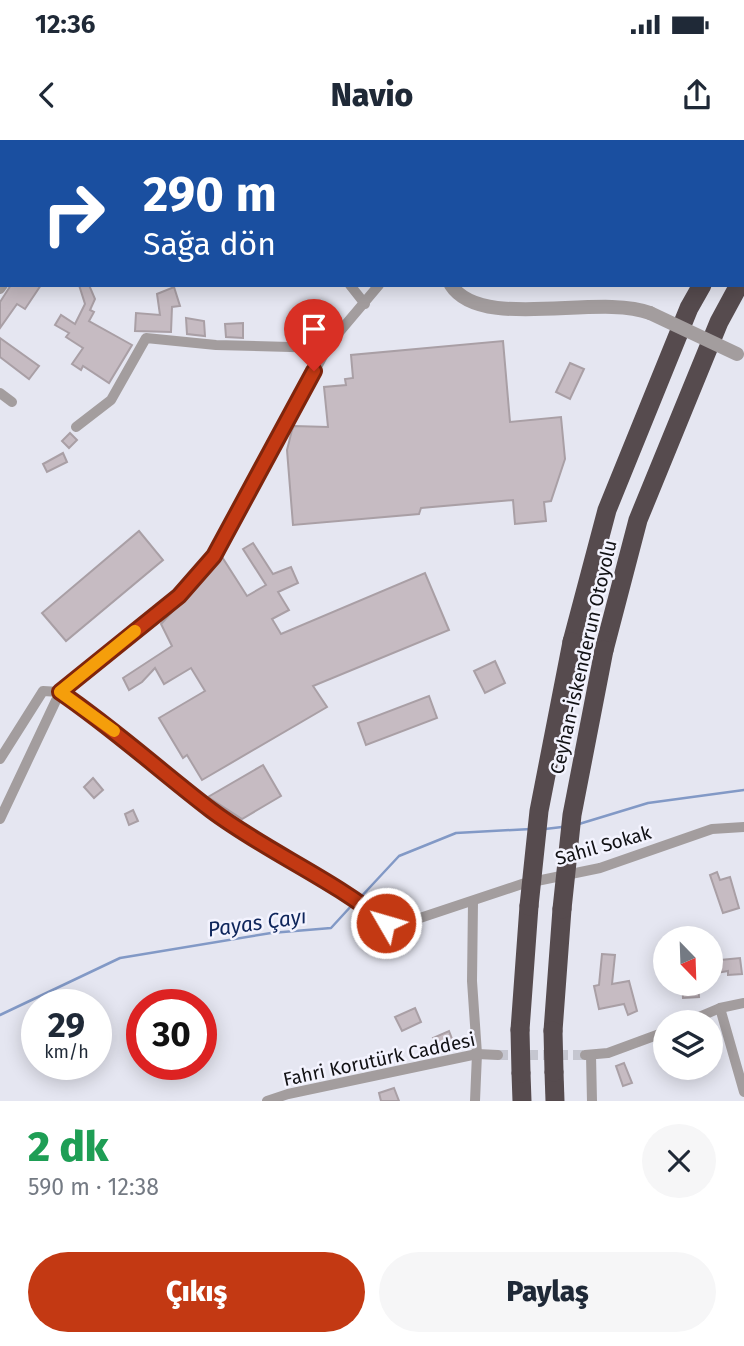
<!DOCTYPE html>
<html lang="tr">
<head>
<meta charset="utf-8">
<style>
  body { margin:0; font-family:"Fira Sans",sans-serif; background:#f6f6f7; color:#1f2937; height:100vh; display:flex; flex-direction:column; font-size:26px; white-space:nowrap }
  * { box-sizing:border-box; margin:0 }
  p { font-size:23px; color:#747a83 }
  .icon { flex:none; width:38px; height:38px; fill:none; stroke:currentColor; stroke-width:2; stroke-linecap:round; stroke-linejoin:round }
  .map { position:relative; height:961px; overflow:hidden }
  .drawer { display:flex; flex-direction:column; background:#fff; flex:1 }
  .drawer>* { flex:none }
  .banner { position:absolute; left:0px; top:0px; width:746px; height:147px; box-shadow:0 4px 18px #0003; background:#1a4fa0; color:#fff; overflow:hidden }
  .needle { width:46px; rotate:157deg }
  .tools { position:absolute; left:653px; top:786px; display:grid; gap:14px }
  .tools a { display:grid; place-items:center; width:70px; height:70px; border-radius:50%; background:#fff; box-shadow:0 4px 18px #0003; font-size:35px }
  .speed { position:absolute; left:21px; top:849px; display:flex; gap:14px; font-size:35px; font-weight:700; text-align:center }
  .speed>* { display:grid; place-content:center; width:91px; height:91px; border-radius:50%; background:#fff; box-shadow:0 4px 18px #0003; line-height:1 }
  .speed small { font-size:18px; font-weight:400 }
  .speed .limit { border:10px solid #d22; background:#fff; color:#111 }
  .pin { position:absolute; display:grid; place-items:center; width:60px; height:60px; color:#fff; margin:-72px -30px; border-radius:50% 50% 50% 0; rotate:-45deg; box-shadow:0 0 7px #0007 }
  .pin .icon { rotate:45deg }
  .me { position:absolute; width:77px; margin:-38px; rotate:308deg; stroke-linejoin:round; filter:drop-shadow(0 0 5px #0008) }
  .turn { display:flex; align-items:center; gap:24px; height:147px; padding:0 28px; font-size:32px }
  .turn .icon { width:91px; height:91px; stroke-width:2.5 }
  .turn b { display:block; font-size:49px; line-height:60px }
  .round { display:grid; place-items:center; flex:none; width:74px; height:74px; border-radius:37px; background:#f6f6f7 }
  .overview { display:flex; align-items:center; justify-content:space-between; height:119px; padding:0 28px }
  h1 { font-size:42px; font-weight:800; line-height:52px; color:#1e9e55 }
  .primary-button { display:flex; gap:14px; margin-top:auto; padding:14px 28px }
  .primary-button a { flex:1; height:80px; border-radius:42px; background:#c33913; color:#fff; font-size:28px; font-weight:800; line-height:80px; text-align:center }
  .primary-button a+a { background:#f6f6f7; color:#1f2937 }
  .status { display:flex; justify-content:space-between; align-items:center; height:49px; padding:0 35px; background:#fff; direction:ltr }
  .status svg { height:19px; fill:currentColor }
  header { display:flex; justify-content:space-between; align-items:center; height:91px; padding:0 28px; background:#fff; font-size:32px; font-weight:800 }
  .map>svg:first-child { display:block }
  .lines { fill:none; stroke-linecap:round; stroke-linejoin:round }
  .stream { stroke:#8299c6; stroke-width:2.5 }
  .building { fill:#c6bbc2; stroke:#a99fa5; stroke-width:2 }
  .minor-tunnel { stroke:#c5c6d0; stroke-width:10; stroke-dasharray:10 5; stroke-linecap:butt }
  .minor { stroke:#a39d9e; stroke-width:10 }
  .tertiary { stroke:#a39d9e; stroke-width:14 }
  .motorway { stroke:#564b4e; stroke-width:19 }
  .tertiary-bridge { stroke:#a39d9e; stroke-width:14 }
  .motorway-bridge { stroke:#564b4e; stroke-width:19 }
  .route-casing { stroke:#7f250c; stroke-width:18 }
  .route { stroke:#c33913; stroke-width:12 }
  .slow { stroke:#f59e0b; stroke-width:12 }
  .labels { text-anchor:middle; stroke-width:5; stroke-linejoin:round; paint-order:stroke }
  .street-label { font-size:19px; fill:#111114; stroke:#f3f3fe }
  .water-label { font-size:21px; font-style:italic; fill:#0e255b; stroke:#f3f3fe }
</style>
</head>
<body>
<div class="status"><b>12:36</b><svg viewBox="0 0 49 12"><path d="M0 12V9h3v3zM5 12V6h3v6zM10 12V3h3v9zM15 12V0h3v12zM26 1h20v11H26zM47 4h2v5h-2z"/></svg></div>
<header><svg class="icon" aria-label="back" viewBox="0 0 24 24"><path d="M15 5l-7 7 7 7"/></svg>Navio<svg class="icon" aria-label="share" viewBox="0 0 24 24"><path d="M12 15V3M7 8l5-5 5 5M5 13v7h14v-7"/></svg></header>
<div class="map">
<svg width="744" height="961" viewBox="0 0 744 961">
  <rect width="100%" height="100%" fill="#e5e6f1"/>
  <g class="lines">
    <!-- stream -->
    <g class="stream">
      <polyline points="579,684 648,663 744,650"/>
      <polyline points="545,689 562,687"/>
      <polyline points="358,760 399,716 456,693 531,689"/>
      <polyline points="0,875 120,818 271,793 331,788 353,764"/>
    </g>
  </g>
  <!-- building -->
  <g class="building">
    <polygon points="11,145 41,145 25,169 17,164 0,188 0,162"/>
    <polygon points="79,145 89,145 95,159 90,170 94,172 89,181 132,205 109,243 83,226 81,230 72,224 83,208 66,197 69,193 55,185 61,175 75,184 85,164"/>
    <polygon points="174,147 180,166 172,167 171,192 135,191 136,173 160,175 157,154"/>
    <polygon points="186,178 204,181 205,196 187,194"/>
    <polygon points="243,183 243,198 226,197 225,184"/>
    <polygon points="0,198 39,226 29,239 0,217"/>
    <polygon points="503,201 510,282 561,277 565,319 551,361 544,362 546,381 515,384 513,360 421,368 419,374 293,385 287,310 292,290 294,286 328,287 324,247 346,245 345,239 353,238 351,215"/>
    <polygon points="570,223 584,229 570,259 556,252"/>
    <polygon points="70,293 77,300 69,308 62,301"/>
    <polygon points="63,313 67,322 47,332 43,324"/>
    <polygon points="139,391 163,420 66,501 42,473"/>
    <polygon points="253,403 273,434 291,427 298,443 278,452 289,470 272,479 281,494 425,433 449,490 313,546 327,567 202,640 187,615 183,618 159,578 205,551 191,528 164,544 155,528 142,542 129,550 123,538 172,506 161,484 222,417 247,456 266,445 243,409"/>
    <polygon points="495,521 505,543 485,553 474,531"/>
    <polygon points="429,556 437,578 366,605 358,583"/>
    <polygon points="263,625 281,656 242,679 208,657"/>
    <polygon points="93,638 103,650 94,658 84,647"/>
    <polygon points="133,670 138,681 129,685 125,674"/>
    <polygon points="717,732 720,740 730,737 739,768 723,773 710,735"/>
    <polygon points="602,814 615,815 612,844 629,841 637,871 628,875 624,864 599,869 594,846 599,845"/>
    <polygon points="740,818 742,834 728,835 728,831 710,834 710,821"/>
    <polygon points="682,844 698,844 699,857 683,858"/>
    <polygon points="415,868 421,882 402,891 395,877"/>
    <polygon points="449,891 456,909 439,914 433,898"/>
    <polygon points="624,923 632,943 623,946 616,926"/>
    <polygon points="394,948 399,961 381,961 379,953"/>
  </g>
  <g class="lines">
    <!-- minor-tunnel -->
    <polyline class="minor-tunnel" points="498,915 585,915"/>
    <!-- minor -->
    <g class="minor">
      <polyline points="476,2 477,0"/>
      <polyline points="0,47 2,48"/>
      <polyline points="0,80 2,78"/>
      <polyline points="0,110 2,111"/>
      <polyline points="350,145 365,164"/>
      <polyline points="0,149 3,145"/>
      <polyline points="0,253 12,262"/>
      <polyline points="76,287 111,260 146,198 216,205 327,208"/>
      <polyline points="0,619 43,551 60,552 100,579 213,671 329,740 386,783 396,786 522,744 600,728 712,689 744,687"/>
      <polyline points="0,679 60,552 179,456 214,416 330,203 379,145"/>
      <polyline points="473,762 472,841 477,914 475,961"/>
      <polyline points="720,868 744,952"/>
      <polyline points="687,882 720,868 744,863"/>
      <polyline points="585,915 608,913 665,892"/>
      <polyline points="591,915 592,961"/>
      <polyline points="267,961 288,954 477,914 498,915"/>
    </g>
    <!-- tertiary -->
    <path class="tertiary" d="M 451,145 C 481,192 599,153 650,173"/>
    <!-- motorway -->
    <g class="motorway">
      <polyline points="732,2 732,0"/>
      <polyline points="744,70 744,69"/>
      <polyline points="572,502 607,370 689,168 702,145"/>
      <polyline points="604,510 638,380 719,182 739,145"/>
      <polyline points="520,890 529,766"/>
      <polyline points="553,891 562,769"/>
      <polyline points="554,932 555,961"/>
      <polyline points="521,933 522,961"/>
    </g>
    <!-- tertiary-bridge -->
    <polyline class="tertiary-bridge" points="650,173 737,214"/>
    <!-- motorway-bridge -->
    <g class="motorway-bridge">
      <polyline points="529,766 539,671 572,502"/>
      <polyline points="562,769 572,675 604,510"/>
      <polyline points="520,890 521,933"/>
      <polyline points="553,891 554,932"/>
    </g>
  </g>
  <g class="lines">
    <!-- route casing -->
    <g class="route-casing">
      <path id="route" d="M 314,231 L 214,416 L 179,456 L 60,552 C 113,588 160,631 211,670 C 267,712 331,738 386,783"/>
    </g>
    <!-- route -->
    <use href="#route" class="route"/>
    <!-- slow -->
    <polyline class="slow" points="114,591 60,552 135,491"/>
  </g>
  <g class="labels">
    <!-- street labels -->
    <g class="street-label">
      <text transform="translate(583 517) rotate(-77)" y="7">Ceyhan-İskenderun Otoyolu</text>
      <text transform="translate(603 705) rotate(-16)" y="7">Sahil Sokak</text>
      <text transform="translate(379 919) rotate(-12)" y="7">Fahri Korutürk Caddesi</text>
    </g>
    <!-- water labels -->
    <g class="water-label">
      <text transform="translate(257 783) rotate(-8)" y="7">Payas Çayı</text>
    </g>
  </g>
</svg>
<div class="tools">
<a><svg class="needle" viewBox="-14 -14 28 28"><path d="M0-13l5 13h-10z" fill="#e53935"/><path d="M0 13l5-13h-10z" fill="#747a83"/></svg></a>
<a><svg class="icon" aria-label="layers" viewBox="0 0 24 24"><path d="M12 4l9 5-9 5-9-5zM3 14l9 5 9-5"/></svg></a>
</div>
<div class="speed"><div>29<small>km/h</small></div><div class="limit">30</div></div>
<div class="pin" style="left:314px;top:231px;background:#d93025"><svg class="icon" aria-label="arrive" viewBox="0 0 24 24"><path d="M6 21V4h12l-3 4 3 4H6"/></svg></div>
<svg class="me" style="left:386px;top:783px" viewBox="-20 -20 40 40"><circle r="17" fill="#c33913" stroke="#fff" stroke-width="3"/><path d="M0-11L8 9 0 5-8 9z" fill="#fff"/></svg>
<div class="banner">
<div class="turn"><svg class="icon" aria-label="right" viewBox="0 0 24 24"><path d="M7 20v-9h11M14 6l5 5-5 5"/></svg><div><b>290 m</b>Sağa dön</div></div>
</div>
</div>
<section class="drawer">
<div class="overview"><div><h1>2 dk</h1><p>590 m · 12:38</p></div><a class="round"><svg class="icon" aria-label="close" viewBox="0 0 24 24"><path d="M6 6l12 12M18 6L6 18"/></svg></a></div>
<div class="primary-button"><a>Çıkış</a><a>Paylaş</a></div>
</section>
</body>
</html>
